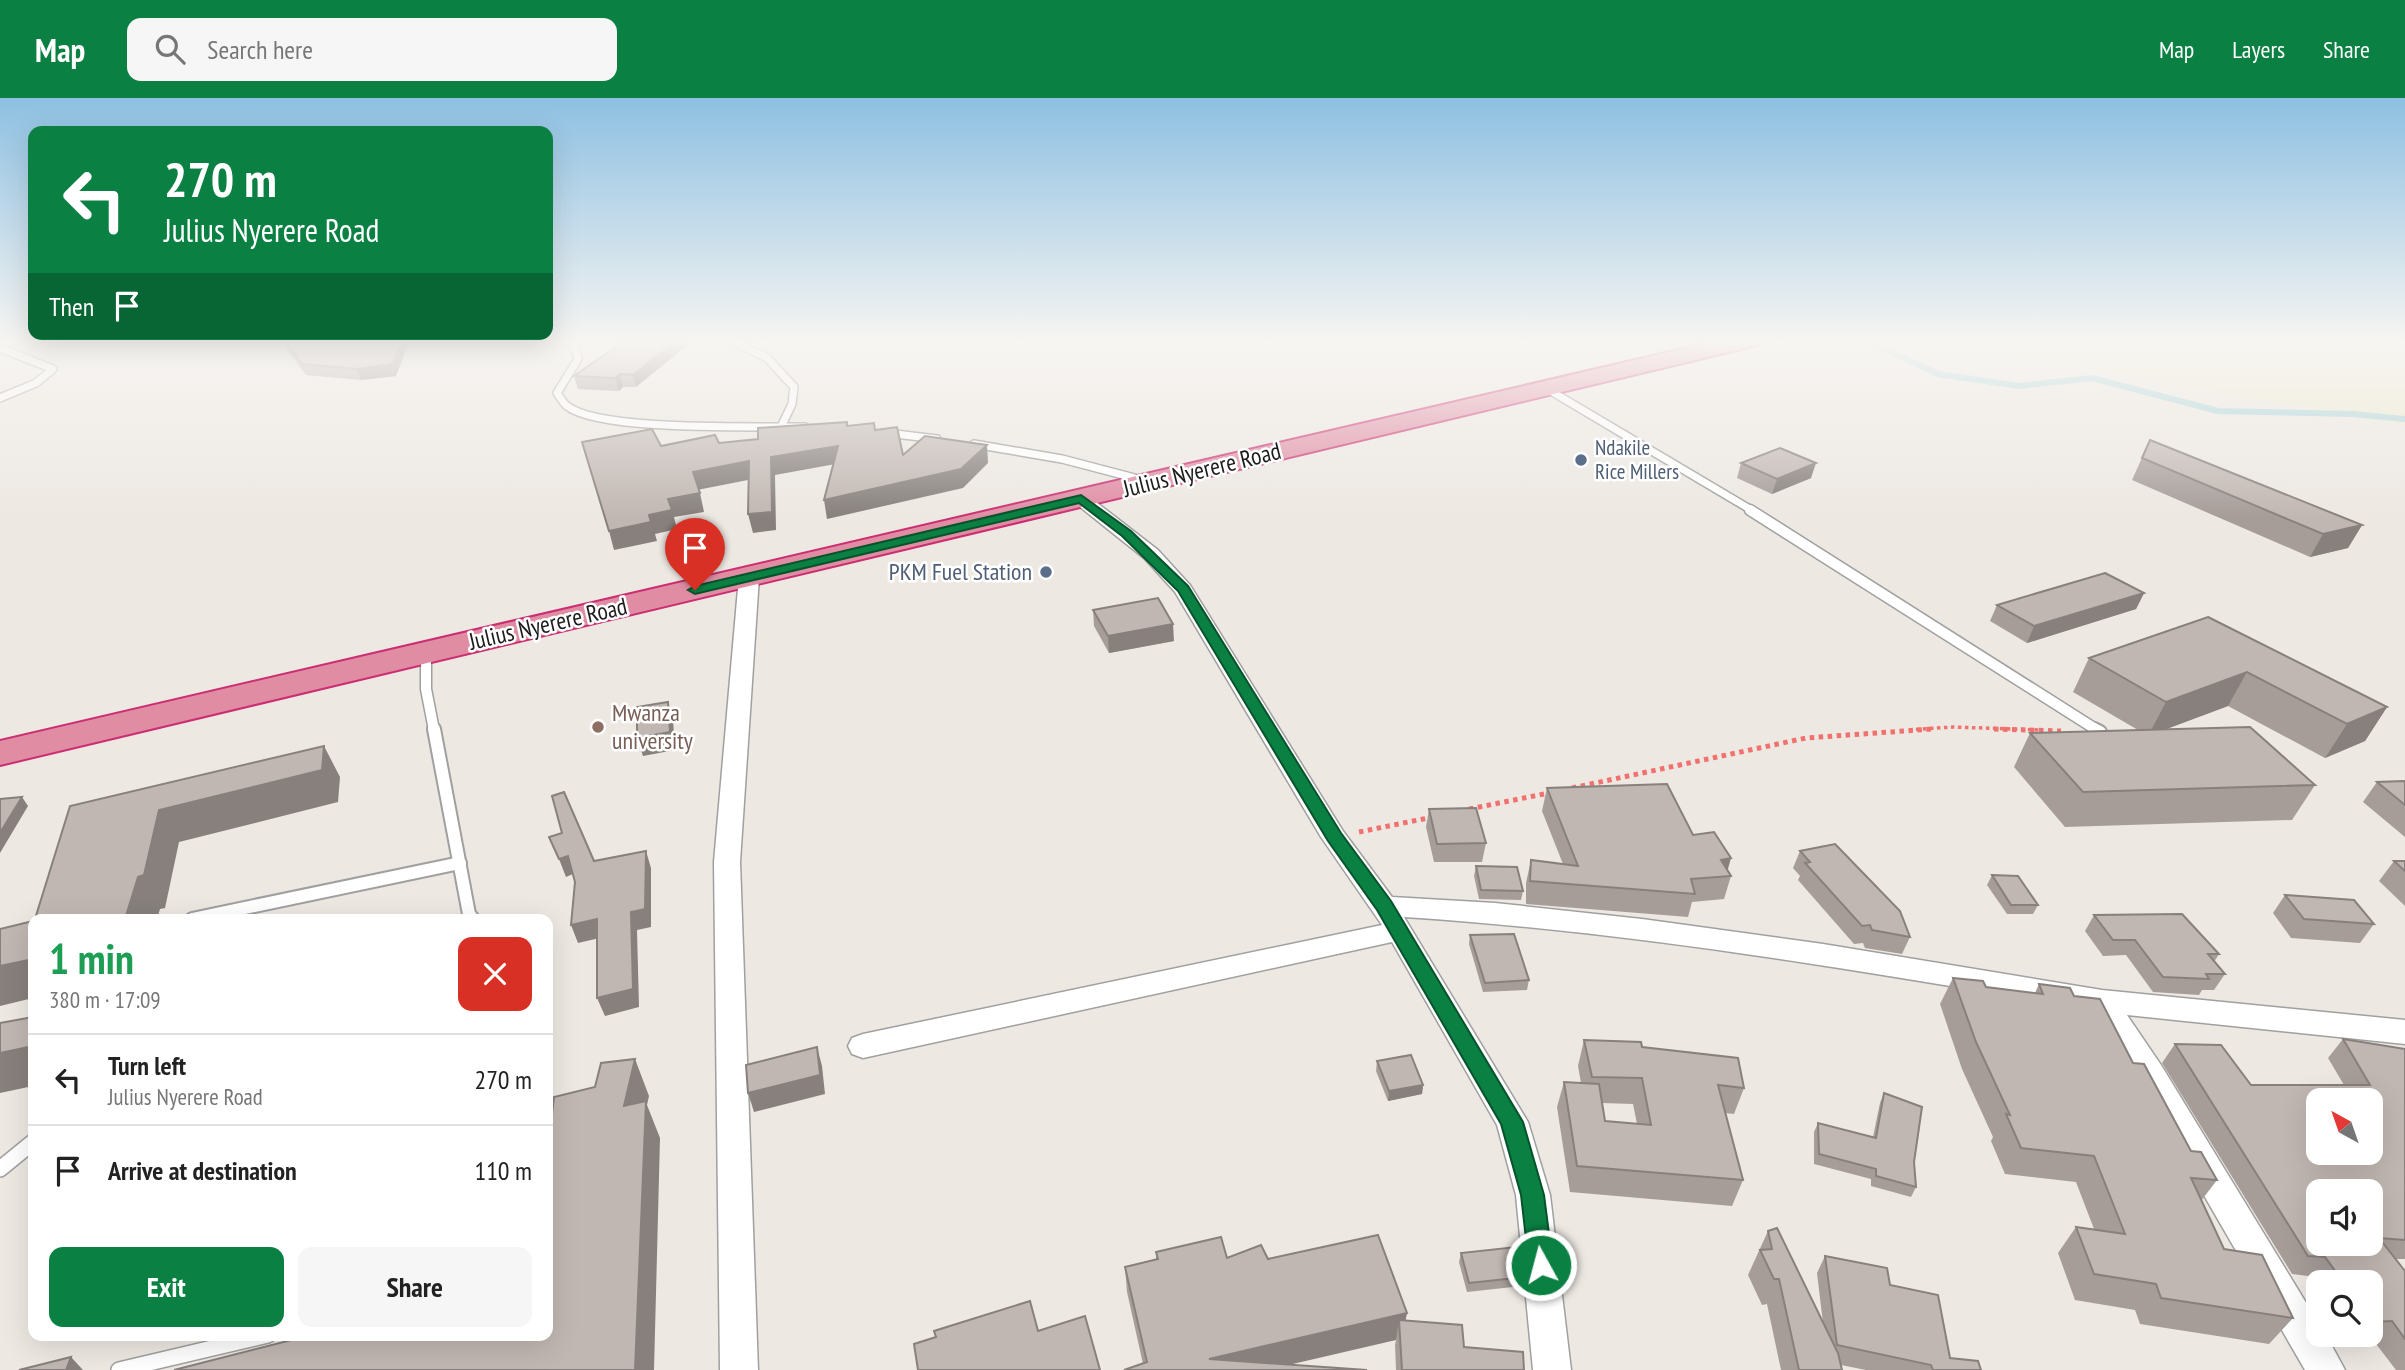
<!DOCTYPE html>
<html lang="en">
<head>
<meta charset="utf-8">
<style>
  body { margin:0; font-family:"PT Sans Narrow",sans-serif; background:#f6f6f6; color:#222; height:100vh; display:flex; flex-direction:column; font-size:26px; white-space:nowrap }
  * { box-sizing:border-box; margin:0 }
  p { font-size:23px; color:#767676 }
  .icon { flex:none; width:38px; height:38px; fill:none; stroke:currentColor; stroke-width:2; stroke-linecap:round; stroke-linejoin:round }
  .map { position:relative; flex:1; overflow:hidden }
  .details { position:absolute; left:28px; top:816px; width:525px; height:427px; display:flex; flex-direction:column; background:#fff; border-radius:14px; box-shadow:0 7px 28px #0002 }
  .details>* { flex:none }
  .hud { position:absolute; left:28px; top:28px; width:525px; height:214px; border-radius:14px; box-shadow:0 7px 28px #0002; background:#0b8043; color:#fff; overflow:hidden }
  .needle { width:46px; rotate:320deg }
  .buttons { position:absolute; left:2306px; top:990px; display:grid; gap:14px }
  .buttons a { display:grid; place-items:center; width:77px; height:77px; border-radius:14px; background:#fff; box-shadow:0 7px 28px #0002; font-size:35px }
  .pin { position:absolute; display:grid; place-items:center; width:60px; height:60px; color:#fff; margin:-72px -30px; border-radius:50% 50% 50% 0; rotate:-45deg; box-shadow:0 0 7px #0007 }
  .pin .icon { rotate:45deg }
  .me { position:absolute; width:77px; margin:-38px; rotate:353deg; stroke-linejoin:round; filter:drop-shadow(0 0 5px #0008) }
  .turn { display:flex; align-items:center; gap:24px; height:147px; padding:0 21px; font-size:32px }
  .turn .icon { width:91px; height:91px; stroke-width:2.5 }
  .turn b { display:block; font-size:49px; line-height:60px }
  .then { display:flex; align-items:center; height:66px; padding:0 21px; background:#0003; gap:14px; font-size:26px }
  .round { display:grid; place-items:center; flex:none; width:74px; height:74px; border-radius:14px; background:#f6f6f6 }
  .headline { display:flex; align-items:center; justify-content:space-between; height:119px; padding:0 21px }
  h1 { font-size:42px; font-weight:700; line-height:52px; color:#1e9e55 }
  .primary-button { display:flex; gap:14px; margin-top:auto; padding:14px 21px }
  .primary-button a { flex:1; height:80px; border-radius:14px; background:#0b8043; color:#fff; font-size:28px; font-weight:700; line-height:80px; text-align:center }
  .primary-button a+a { background:#f6f6f6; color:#222 }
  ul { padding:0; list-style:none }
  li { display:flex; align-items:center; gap:21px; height:91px; padding:0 21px; border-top:2px solid #e0e0e0 }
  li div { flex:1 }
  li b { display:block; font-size:26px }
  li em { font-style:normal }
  header { display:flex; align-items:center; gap:42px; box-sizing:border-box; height:98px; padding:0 35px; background:#0b8043; color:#fff }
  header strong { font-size:33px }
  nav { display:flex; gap:38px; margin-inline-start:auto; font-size:24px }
  .search { width:490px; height:63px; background:#f6f6f6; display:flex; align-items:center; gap:18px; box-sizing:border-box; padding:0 24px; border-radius:14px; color:#767676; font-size:26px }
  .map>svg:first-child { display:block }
  .farmland { fill:#ebeace }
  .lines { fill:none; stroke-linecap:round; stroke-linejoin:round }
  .stream { stroke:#a4d1d8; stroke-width:6 }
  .lane-far3-casing { stroke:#a0a0a0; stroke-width:10 }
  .lane-far2-casing { stroke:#a0a0a0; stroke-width:13 }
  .lane-far1-casing { stroke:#a0a0a0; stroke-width:16 }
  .lane-casing { stroke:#a0a0a0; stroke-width:18 }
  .street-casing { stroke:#a0a0a0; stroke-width:3 }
  .highway-casing { stroke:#cb2e72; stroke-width:4 }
  .path-far1 { stroke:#f1716f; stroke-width:3.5; stroke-dasharray:3.5 3.5; stroke-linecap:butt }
  .path { stroke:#f1716f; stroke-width:5; stroke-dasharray:4.5 4.5; stroke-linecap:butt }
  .lane-far3 { stroke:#fff; stroke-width:7 }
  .lane-far2 { stroke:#fff; stroke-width:10 }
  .lane-far1 { stroke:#fff; stroke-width:12 }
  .lane { stroke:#fff; stroke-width:15 }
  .street { fill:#fff; fill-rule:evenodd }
  .highway { fill:#e08da4; fill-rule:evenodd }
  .wall { fill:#a69d99; fill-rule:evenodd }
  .shaded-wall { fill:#87807d }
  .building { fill:#c1b7b2; stroke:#87807d; stroke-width:2; fill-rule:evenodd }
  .route { fill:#0b8043; stroke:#07532c; stroke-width:2 }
  .service-dot { fill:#5c6f8a; stroke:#fff; stroke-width:2.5 }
  .education-dot { fill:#8d6e63; stroke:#fff; stroke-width:2.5 }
  .labels { text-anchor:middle; stroke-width:5; stroke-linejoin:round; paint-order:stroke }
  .far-service-label { font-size:21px; fill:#4e5e75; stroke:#fff; text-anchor:start }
  .street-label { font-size:24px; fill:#1c1c1c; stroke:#fff }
  .service-label { font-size:24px; fill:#4e5e75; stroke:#fff; text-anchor:end }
  .education-label { font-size:24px; fill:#785e54; stroke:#fff; text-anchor:start }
</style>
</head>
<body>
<header>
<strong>Map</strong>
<div class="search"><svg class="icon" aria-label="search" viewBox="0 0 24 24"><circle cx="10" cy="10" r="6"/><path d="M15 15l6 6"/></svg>Search here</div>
<nav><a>Map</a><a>Layers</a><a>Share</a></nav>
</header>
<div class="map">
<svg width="2405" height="1272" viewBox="0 0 2405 1272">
  <rect width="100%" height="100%" fill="#ede8e2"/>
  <!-- farmland -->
  <polygon class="farmland" points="1915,242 2405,242 2405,327"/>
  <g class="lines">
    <!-- stream -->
    <polyline class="stream" points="1866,242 1938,276 2019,288 2092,280 2218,313 2353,316 2405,321"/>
    <!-- lane-far3 casing -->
    <g class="lane-far3-casing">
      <g id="lane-far3">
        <path d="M 565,242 L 574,247 L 578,261 L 557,295 C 560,299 563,305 567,308 C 600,334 758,328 805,329"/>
        <polyline points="731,242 767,260 794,289 792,306 782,327"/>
        <polyline points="0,250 53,271 36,285 0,300"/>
        <polyline points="1544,289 1753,413"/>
        <polyline points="887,335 937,341"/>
        <polyline points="974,346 1062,361 1146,383"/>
      </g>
    </g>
    <!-- lane-far2 casing -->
    <g class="lane-far2-casing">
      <g id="lane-far2">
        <polyline points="1750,412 2097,632"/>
        <polyline points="426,555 426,591 434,632"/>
      </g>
    </g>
    <!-- lane-far1 casing -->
    <g class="lane-far1-casing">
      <g id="lane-far1">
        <polyline points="434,631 469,816 473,821"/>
        <polyline points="2094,631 2100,634"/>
        <polyline points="192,821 460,765"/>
      </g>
    </g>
    <!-- lane casing -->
    <g class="lane-casing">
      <g id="lane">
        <polyline points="0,1071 33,1044"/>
        <polyline points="119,1272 268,1237"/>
      </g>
    </g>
    <!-- street casing -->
    <g class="street-casing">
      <g id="street">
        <path d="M 1081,396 L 1087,397 L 1158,452 L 1190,487 L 1343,733 L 1392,799 L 1495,805 L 1642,821 L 1823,846 L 2102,892 L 2405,922 L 2405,946 L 2127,917 L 2161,967 L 2319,1226 L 2319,1237 L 2326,1237 L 2345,1272 L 2305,1272 L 2139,985 L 2093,912 C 1864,873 1636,834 1404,819 L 1528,1024 L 1550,1097 L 1571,1272 L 1533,1272 L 1516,1097 L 1497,1027 L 1392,844 L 863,960 L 852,956 L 848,948 L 852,940 L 863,936 L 1382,827 L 1321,739 L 1175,494 L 1144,460 L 1075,405 L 1072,401 L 1075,397 Z"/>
        <polygon points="749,473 759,479 740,764 758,1272 720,1272 714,764 739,479"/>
      </g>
    </g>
    <!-- highway casing -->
    <g class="highway-casing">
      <polygon id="highway" points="1721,242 1762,242 1758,247 1750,249 0,667 0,643"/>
    </g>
    <!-- path-far1 -->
    <polyline class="path-far1" points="1909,632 1953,629 2042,632"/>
    <!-- path -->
    <g class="path">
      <polyline points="1994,631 2061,633"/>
      <polyline points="1572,690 1806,640 1932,631"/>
      <polyline points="1469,711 1549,695"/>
      <polyline points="1359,734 1433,719"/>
    </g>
    <!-- lane-far3 -->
    <use href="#lane-far3" class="lane-far3"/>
    <!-- lane-far2 -->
    <use href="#lane-far2" class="lane-far2"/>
    <!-- lane-far1 -->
    <use href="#lane-far1" class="lane-far1"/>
    <!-- lane -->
    <use href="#lane" class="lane"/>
    <!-- street -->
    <use href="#street" class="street"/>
    <!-- highway -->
    <use href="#highway" class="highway"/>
  </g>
  <!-- wall -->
  <g class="wall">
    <polygon points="284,242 407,249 396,278 361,282 306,277 288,253"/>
    <polygon points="626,242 636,289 623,289 619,293 578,291 574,278"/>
    <polygon points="2150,342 2362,427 2348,450 2310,459 2132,382"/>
    <polygon points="1741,365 1811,380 1772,396 1737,380"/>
    <polygon points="2144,495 2136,511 2027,545 1990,523 1997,507"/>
    <polygon points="1093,512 1174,543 1109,555 1094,528"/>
    <polygon points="2208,519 2387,609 2365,643 2325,660 2228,608 2166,631 2315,687 2292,722 2065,729 2014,669 2030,635 2138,632 2073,594 2089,560"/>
    <polygon points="2405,683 2405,739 2363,704 2377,684"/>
    <polygon points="1547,690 1693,737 1728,772 1731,778 1724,801 1692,804 1688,819 1526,806 1526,785 1531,762 1563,766 1542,713"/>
    <polygon points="1429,711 1486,745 1482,764 1434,764 1426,729"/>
    <polygon points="1800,753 1910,839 1902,856 1865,850 1863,845 1854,846 1798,782 1800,778 1793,770"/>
    <polygon points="2394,763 2405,763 2405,808 2379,783"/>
    <polygon points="1476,768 1523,793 1521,802 1479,801 1474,778"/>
    <polygon points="1992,777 2038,807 2033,816 2007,816 1987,787"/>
    <polygon points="2285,797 2374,826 2360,845 2291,840 2273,815"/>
    <polygon points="2094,817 2219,856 2214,864 2225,876 2214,892 2202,892 2199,897 2153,894 2126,857 2103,858 2085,833"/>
    <polygon points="1470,837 1529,882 1527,892 1483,894 1469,846"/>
    <polygon points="1953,880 1986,889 2035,895 2039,886 2074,898 2133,965 2191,1053 2217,1082 2201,1103 2224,1151 2293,1220 2269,1246 2140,1226 2135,1212 2075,1202 2058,1155 2076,1129 2094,1131 2076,1084 2005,1076 1991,1043 1993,1039 1962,971 1940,906"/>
    <polygon points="2343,941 2405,951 2405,1161 2395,1161 2405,1173 2405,1272 2396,1272 2373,1242 2354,1242 2350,1237 2371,1237 2371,1185 2319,1185 2319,1193 2308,1178 2292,1176 2162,965 2175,946 2251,987 2344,987 2328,960"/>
    <path d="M 1584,942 L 1642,949 L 1744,990 L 1734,1016 L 1725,1015 L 1743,1082 L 1732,1108 L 1570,1094 L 1557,1009 L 1564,984 L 1581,985 L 1578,968 ZM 1602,1005 L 1633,1006 L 1637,1026 L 1605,1023 Z"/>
    <polygon points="1377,963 1423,987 1422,996 1388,1003 1376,973"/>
    <polygon points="1884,995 1914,1064 1916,1089 1911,1099 1871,1088 1871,1081 1814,1066 1814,1034 1818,1025 1873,1039 1880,1005"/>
    <polygon points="1768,1133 1823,1225 1817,1175 1825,1158 1890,1187 1950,1260 1981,1272 1866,1272 1841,1267 1842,1272 1781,1272 1767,1206 1762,1207 1748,1177"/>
    <polygon points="1156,1154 1227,1160 1268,1161 1407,1215 1405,1222 1464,1249 1524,1272 1396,1272 1395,1247 1396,1242 1143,1266 1127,1194 1125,1169 1156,1161"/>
    <polygon points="1461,1155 1525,1179 1522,1188 1467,1194 1459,1164"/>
  </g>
  <!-- shaded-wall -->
  <g class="shaded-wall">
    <polygon points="402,242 420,242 407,249 396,278 361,282 356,271"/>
    <polygon points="677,242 694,242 636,289 633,277"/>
    <polygon points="620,276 623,289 619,293 615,280"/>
    <polygon points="987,347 988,365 963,390 827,421 824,402"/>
    <polygon points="838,348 841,365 775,377 776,432 753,435 748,416 771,359"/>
    <polygon points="749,363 753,381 697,392 693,374"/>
    <polygon points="1816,365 1811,380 1772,396 1777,381"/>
    <polygon points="700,395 704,414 674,419 677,431 655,436 657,443 614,452 609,433 649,417 668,401"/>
    <polygon points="2362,427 2348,450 2310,459 2323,436"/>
    <polygon points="2144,495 2136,511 2027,545 2034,528"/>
    <polygon points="1173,526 1174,543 1109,555 1108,538"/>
    <polygon points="2247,574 2228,608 2148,638 2166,604"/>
    <polygon points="668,604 673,621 675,652 643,658 637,640"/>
    <polygon points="2387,609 2365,643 2325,660 2347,626"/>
    <polygon points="324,648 340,679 338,704 179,744 165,810 160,811 157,821 125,821 159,712"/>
    <polygon points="22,699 28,708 0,755 0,735"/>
    <polygon points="646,753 651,770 651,829 637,832 639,909 605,918 597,900"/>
    <polygon points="568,758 575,775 566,779 559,761"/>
    <polygon points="1731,760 1726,778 1721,762"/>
    <polygon points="597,821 604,839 578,845 571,827"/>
    <polygon points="33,861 33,900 0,908 0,868"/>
    <polygon points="33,948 33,988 0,995 0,955"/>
    <polygon points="817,949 822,968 825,996 754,1014 748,995"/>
    <polygon points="635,961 649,998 647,1007 660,1040 654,1272 635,1272 624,1008"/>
    <polygon points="1423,987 1422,996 1388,1003 1389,993"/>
    <polygon points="1407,1215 1402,1240 1399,1222 1396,1242 1267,1272 1209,1261"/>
    <polygon points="71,1259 83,1272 66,1272"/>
  </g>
  <!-- building -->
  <g class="building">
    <polygon points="284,242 402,242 392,266 356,271 302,266"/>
    <polygon points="626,242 677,242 633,277 620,276 615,280 574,278"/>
    <polygon points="847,324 847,328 874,325 875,332 897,329 903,357 925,338 987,347 961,371 824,402 838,348 771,359 772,414 748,416 749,363 693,374 700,395 668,401 672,412 649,417 651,424 609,433 582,344 652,331 661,348 715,337 719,345 758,341 758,330"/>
    <polygon points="2150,342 2362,427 2323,436 2142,360"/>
    <polygon points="1780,350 1816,365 1777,381 1741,365"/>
    <polygon points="2105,475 2144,495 2034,528 1997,507"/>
    <polygon points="1158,500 1173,526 1108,538 1093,512"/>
    <polygon points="2208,519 2387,609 2347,626 2247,574 2166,604 2089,560"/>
    <polygon points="668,604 670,634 637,640 637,609"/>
    <polygon points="2250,629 2315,687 2083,694 2030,635"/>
    <polygon points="324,648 322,672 159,712 144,777 138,779 125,821 35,821 70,708"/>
    <polygon points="2405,683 2405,707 2377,684"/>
    <polygon points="1667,686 1693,737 1714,734 1731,760 1721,762 1731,778 1691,781 1695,796 1530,783 1531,762 1578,768 1547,690"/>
    <polygon points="564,694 594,763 646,753 645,811 631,814 633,891 597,900 597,821 571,827 575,784 568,758 559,761 549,739 562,735 552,698"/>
    <polygon points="22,699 0,735 0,701"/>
    <polygon points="1476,710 1486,745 1437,746 1429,711"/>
    <polygon points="1835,746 1900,813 1910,839 1872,832 1870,827 1862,828 1805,765 1810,764 1800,753"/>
    <polygon points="2394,763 2405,763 2405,773"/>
    <polygon points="1476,768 1517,769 1523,793 1481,792"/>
    <polygon points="1992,777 2018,778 2038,807 2011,807"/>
    <polygon points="2285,797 2354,802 2374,826 2304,821"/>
    <polygon points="2182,816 2219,856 2208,856 2225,876 2206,876 2209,881 2163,879 2135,842 2113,842 2094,817"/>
    <polygon points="33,823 33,861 0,868 0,831"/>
    <polygon points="1514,836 1529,882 1485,885 1470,837"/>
    <polygon points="1953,880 1983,883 1986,889 2043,896 2039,886 2070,890 2074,898 2100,901 2133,965 2144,966 2191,1053 2201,1054 2217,1082 2191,1080 2224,1151 2262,1157 2293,1220 2161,1200 2156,1186 2094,1176 2076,1129 2125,1136 2094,1058 2021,1050 2006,1016 2010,1017 1976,944"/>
    <polygon points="33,919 33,948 0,955 0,925"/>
    <path d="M 2343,941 L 2405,951 L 2405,1142 L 2379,1140 L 2405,1173 L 2405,1241 L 2392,1223 L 2372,1224 L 2371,1223 L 2371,1185 L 2344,1185 L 2325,1159 L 2308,1158 L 2175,946 L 2221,947 L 2251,987 L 2370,987 ZM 2319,1003 L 2371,1003 L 2371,1055 L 2319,1055 ZM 2319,1094 L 2371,1094 L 2371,1146 L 2319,1146 Z"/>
    <polygon points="1584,942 1641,944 1642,949 1738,960 1744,990 1718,987 1743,1082 1577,1068 1564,984 1599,986 1605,1023 1651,1027 1642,980 1592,979"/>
    <polygon points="817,949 820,977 748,995 746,967"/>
    <polygon points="1411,957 1423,987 1389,993 1377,963"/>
    <polygon points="635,961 624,1008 646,1003 635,1272 174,1272 311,1237 548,1237 548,1051 554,999 595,989 601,965"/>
    <polygon points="1884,995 1922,1009 1914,1064 1916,1089 1876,1078 1876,1071 1819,1056 1818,1025 1876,1040"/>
    <polygon points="1777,1130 1838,1255 1842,1272 1799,1272 1779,1181 1774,1181 1760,1152 1772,1151 1768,1133"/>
    <polygon points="1378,1137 1407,1215 1209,1261 1367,1272 1124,1272 1147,1264 1125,1169 1158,1161 1156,1154 1221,1139 1227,1160 1261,1147 1268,1161"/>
    <polygon points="1516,1149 1525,1179 1469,1185 1461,1155"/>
    <polygon points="1825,1158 1887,1170 1890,1187 1938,1197 1950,1260 1978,1263 1981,1272 1933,1272 1931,1267 1837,1247"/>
    <polygon points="1030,1203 1038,1233 1085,1218 1100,1272 918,1272 914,1246 936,1239 934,1233"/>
    <polygon points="1399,1222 1462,1227 1464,1249 1523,1254 1524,1272 1402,1272"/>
    <polygon points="71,1259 66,1272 19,1272"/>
  </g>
  <!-- sky -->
  <linearGradient id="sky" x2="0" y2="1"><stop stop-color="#8dc0e2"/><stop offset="0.58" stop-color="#f7f5f2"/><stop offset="1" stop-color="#f7f5f2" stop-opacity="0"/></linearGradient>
  <rect width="2405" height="420" fill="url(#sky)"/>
  <!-- route -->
  <polygon class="route" points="1081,397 1131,433 1188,488 1341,735 1391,803 1523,1024 1544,1097 1553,1167 1549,1175 1541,1178 1532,1175 1529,1167 1521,1097 1501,1026 1377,812 1328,743 1178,493 1122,438 1079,405 695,496 688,492 695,488"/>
  <!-- markers -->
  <g class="service-dot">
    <circle cx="1581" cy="362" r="7"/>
    <circle cx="1046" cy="474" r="7"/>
  </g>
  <circle class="education-dot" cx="598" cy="629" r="7"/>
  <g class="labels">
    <!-- far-service labels -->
    <g class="far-service-label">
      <text x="1595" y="357">Ndakile<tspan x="1595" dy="24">Rice Millers</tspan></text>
    </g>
    <!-- street labels -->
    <g class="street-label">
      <text transform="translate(1202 372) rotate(-14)" y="8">Julius Nyerere Road</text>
      <text transform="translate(548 526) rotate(-13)" y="8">Julius Nyerere Road</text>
    </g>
    <!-- service labels -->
    <g class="service-label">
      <text x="1032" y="482">PKM Fuel Station</text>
    </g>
    <!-- education labels -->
    <g class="education-label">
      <text x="612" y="623">Mwanza<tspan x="612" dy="28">university</tspan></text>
    </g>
  </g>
</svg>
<div class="buttons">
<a><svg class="needle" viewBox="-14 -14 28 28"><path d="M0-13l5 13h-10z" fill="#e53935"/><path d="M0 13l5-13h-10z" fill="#767676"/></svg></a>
<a><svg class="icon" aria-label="sound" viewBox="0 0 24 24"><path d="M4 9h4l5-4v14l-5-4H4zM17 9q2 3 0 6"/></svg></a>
<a><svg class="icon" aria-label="search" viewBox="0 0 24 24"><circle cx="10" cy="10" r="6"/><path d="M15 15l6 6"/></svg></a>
</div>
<div class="pin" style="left:695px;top:492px;background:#d93025"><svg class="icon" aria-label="arrive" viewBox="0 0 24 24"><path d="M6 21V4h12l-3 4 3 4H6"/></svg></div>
<svg class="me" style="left:1541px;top:1167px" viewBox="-20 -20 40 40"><circle r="17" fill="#0b8043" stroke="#fff" stroke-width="3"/><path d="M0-11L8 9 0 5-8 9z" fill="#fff"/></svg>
<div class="hud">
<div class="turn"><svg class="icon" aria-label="left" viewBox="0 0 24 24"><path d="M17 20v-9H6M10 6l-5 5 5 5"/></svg><div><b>270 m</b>Julius Nyerere Road</div></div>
<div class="then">Then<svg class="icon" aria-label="arrive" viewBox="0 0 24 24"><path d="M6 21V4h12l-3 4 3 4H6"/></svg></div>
</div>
<section class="details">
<div class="headline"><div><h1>1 min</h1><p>380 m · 17:09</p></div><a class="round" style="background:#d93025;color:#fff"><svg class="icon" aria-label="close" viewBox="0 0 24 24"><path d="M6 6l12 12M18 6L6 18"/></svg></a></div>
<ul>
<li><svg class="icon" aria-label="left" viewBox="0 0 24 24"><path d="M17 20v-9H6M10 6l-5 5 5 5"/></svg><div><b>Turn left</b><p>Julius Nyerere Road</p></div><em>270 m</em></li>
<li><svg class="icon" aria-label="arrive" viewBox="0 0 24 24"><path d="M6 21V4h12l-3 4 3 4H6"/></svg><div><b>Arrive at destination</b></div><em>110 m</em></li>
</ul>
<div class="primary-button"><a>Exit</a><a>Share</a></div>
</section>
</div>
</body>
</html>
